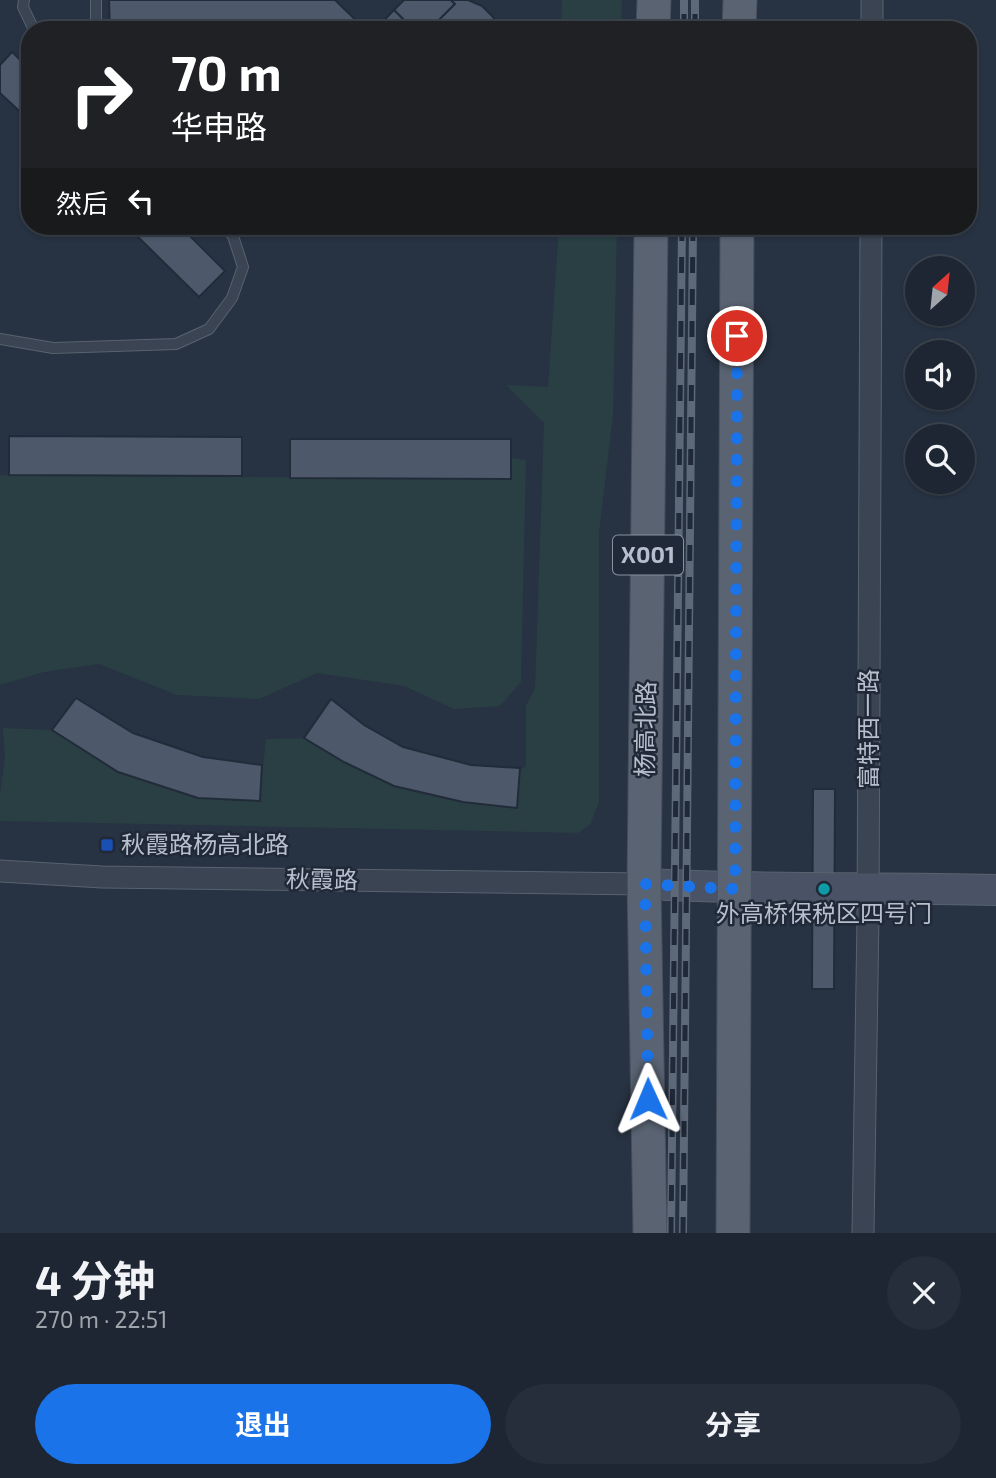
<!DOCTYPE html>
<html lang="zh">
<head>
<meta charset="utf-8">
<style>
  body { margin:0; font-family:"Exo 2","Noto Sans SC",sans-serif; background:#252e3a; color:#f1f3f6; height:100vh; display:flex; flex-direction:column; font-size:26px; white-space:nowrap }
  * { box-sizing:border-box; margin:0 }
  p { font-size:23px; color:#a0a5ac }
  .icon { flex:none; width:38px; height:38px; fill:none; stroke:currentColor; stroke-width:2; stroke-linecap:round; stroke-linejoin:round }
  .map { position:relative; height:1233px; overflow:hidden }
  .side { display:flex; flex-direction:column; background:#1d2632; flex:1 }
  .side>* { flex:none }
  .guide { position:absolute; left:21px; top:21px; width:956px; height:214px; border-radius:28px; box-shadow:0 2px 5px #0004,0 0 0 2px #3b434d; background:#202124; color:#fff; overflow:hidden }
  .needle { width:46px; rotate:27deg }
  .tools { position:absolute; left:905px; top:256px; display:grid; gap:14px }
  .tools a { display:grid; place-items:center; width:70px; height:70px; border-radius:50%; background:#1d2632; box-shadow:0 2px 5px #0004,0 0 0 2px #3b434d; font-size:35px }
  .pin { position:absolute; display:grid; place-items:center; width:60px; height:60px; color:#fff; margin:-30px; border:4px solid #fff; border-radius:50%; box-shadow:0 2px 7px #0007 }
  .me { position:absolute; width:77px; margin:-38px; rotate:359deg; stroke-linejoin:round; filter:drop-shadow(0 0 5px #0008) }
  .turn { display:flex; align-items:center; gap:24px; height:147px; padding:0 35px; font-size:32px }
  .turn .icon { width:91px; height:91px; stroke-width:2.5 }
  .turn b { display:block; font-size:49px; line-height:60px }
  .then { display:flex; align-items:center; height:66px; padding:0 35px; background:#0003; gap:14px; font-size:26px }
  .round { display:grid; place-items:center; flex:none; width:74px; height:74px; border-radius:37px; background:#252e3a }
  .summary { display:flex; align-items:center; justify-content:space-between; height:119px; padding:0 35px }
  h1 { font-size:42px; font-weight:700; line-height:52px }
  .button { display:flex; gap:14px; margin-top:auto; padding:14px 35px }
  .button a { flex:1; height:80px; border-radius:42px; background:#1a73e8; color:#fff; font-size:28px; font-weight:700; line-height:80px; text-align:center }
  .button a+a { background:#252e3a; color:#f1f3f6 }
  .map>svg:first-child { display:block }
  .green { fill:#293f43 }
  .building { fill:#4d596b; stroke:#222b39; stroke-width:2 }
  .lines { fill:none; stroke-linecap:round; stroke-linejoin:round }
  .lane-casing { stroke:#59626f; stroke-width:12 }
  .street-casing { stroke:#59626f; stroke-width:23 }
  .secondary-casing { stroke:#59626f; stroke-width:32 }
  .primary-casing { stroke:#454d5b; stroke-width:35 }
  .lane { stroke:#3b4452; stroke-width:10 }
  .street { stroke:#3b4452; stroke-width:21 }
  .secondary { stroke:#495365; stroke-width:30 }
  .primary { stroke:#596372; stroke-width:33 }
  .rail-casing { stroke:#5d6879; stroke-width:8 }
  .rail { stroke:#202937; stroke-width:5; stroke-dasharray:16; stroke-linecap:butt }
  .route { stroke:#1a73e8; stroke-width:12; stroke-dasharray:0 21.6 }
  .transit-dot { fill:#1a4fb4; stroke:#202937; stroke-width:2.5 }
  .culture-dot { fill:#0f9aa8; stroke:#202937; stroke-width:2.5 }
  .labels { text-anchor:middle; stroke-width:5; stroke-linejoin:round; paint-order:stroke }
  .shield { fill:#202937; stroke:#8a929f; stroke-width:2 }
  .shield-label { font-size:23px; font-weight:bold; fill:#b8bfcc }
  .street-label { font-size:24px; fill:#b8bfcc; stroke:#202937 }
  .poi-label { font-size:24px; fill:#b8bfcc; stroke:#202937; text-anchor:start }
</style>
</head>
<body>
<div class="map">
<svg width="996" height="1233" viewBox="0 0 996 1233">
  <rect width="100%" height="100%" fill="#273242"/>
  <!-- green -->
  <g class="green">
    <polygon points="562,0 622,0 621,30 561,30"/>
    <polygon points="559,226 617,226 613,415 599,533 599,802 590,825 578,833 0,821 0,794 5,758 3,728 52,730 118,772 198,798 259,801 266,739 304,738 344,762 394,786 463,802 517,808 516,772 526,766 526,706 535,688 544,423 506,385 548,387"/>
    <polygon points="511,458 526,460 521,682 500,706 454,709 404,686 317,673 259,699 177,695 99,664 44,672 0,685 0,475 511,479"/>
  </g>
  <!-- building -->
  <g class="building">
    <polygon points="109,0 335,0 366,30 110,30"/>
    <polygon points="404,0 451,0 455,4 429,30 414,30 394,10"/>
    <polygon points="451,0 468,0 482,6 493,17 500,30 429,30 455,4"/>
    <polygon points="394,10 414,30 375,30"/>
    <polygon points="12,52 30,69 30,121 0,93 0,65"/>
    <polygon points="127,226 180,226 225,271 199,297"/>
    <polygon points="9,436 242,437 242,476 9,475"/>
    <polygon points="290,439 511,439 511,479 290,478"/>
    <polygon points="76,698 133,733 203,757 262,765 260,801 198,798 118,772 52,730"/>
    <polygon points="331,699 364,725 403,747 471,765 520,768 517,808 463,802 394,786 344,762 304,738"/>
    <polygon points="813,789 835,789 834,989 812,989"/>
  </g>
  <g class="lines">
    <!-- lane casing -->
    <g class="lane-casing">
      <g id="lane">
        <polyline points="24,0 23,7 34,30"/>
        <polyline points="96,30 96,0"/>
        <polyline points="0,339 53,348 176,344 209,329 232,298 243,267 233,236 224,226"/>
      </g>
    </g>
    <!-- street casing -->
    <g class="street-casing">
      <g id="street">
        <polyline points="872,30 872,0"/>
        <polyline points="0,871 102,877 644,884"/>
        <polyline points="863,1233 868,918 871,226"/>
      </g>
    </g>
    <!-- secondary casing -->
    <g class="secondary-casing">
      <path id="secondary" d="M 644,884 C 762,890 879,887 996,890"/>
    </g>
    <!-- primary casing -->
    <g class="primary-casing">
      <g id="primary">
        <polyline points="653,30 654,0"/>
        <polyline points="739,30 740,0"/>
        <polyline points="650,1233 644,884 651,226"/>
        <polyline points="733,1233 737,226"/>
      </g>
    </g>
    <!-- lane -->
    <use href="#lane" class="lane"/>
    <!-- street -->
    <use href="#street" class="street"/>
    <!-- secondary -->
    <use href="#secondary" class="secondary"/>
    <!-- primary -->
    <use href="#primary" class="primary"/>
    <!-- rail casing -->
    <g class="rail-casing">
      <g id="rail">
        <polyline points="684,30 684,0"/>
        <polyline points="695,30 695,0"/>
        <polyline points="671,1233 682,226"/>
        <polyline points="683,1233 693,226"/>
      </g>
    </g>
    <!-- rail -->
    <use href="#rail" class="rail"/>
  </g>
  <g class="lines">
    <!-- route -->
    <polyline class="route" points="648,1099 645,884 735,889 737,336"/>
  </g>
  <!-- markers -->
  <rect class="transit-dot" x="100" y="838" width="14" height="14" rx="3.5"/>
  <circle class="culture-dot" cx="824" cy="889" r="7"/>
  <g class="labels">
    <!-- shield labels -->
    <rect class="shield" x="613" y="535.5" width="70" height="39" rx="5"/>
    <g class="shield-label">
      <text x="648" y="563">X001</text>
    </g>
    <!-- street labels -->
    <g class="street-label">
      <text transform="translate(646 729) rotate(-89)" y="8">杨高北路</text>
      <text transform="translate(869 729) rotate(-90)" y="8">富特西一路</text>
      <text transform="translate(322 880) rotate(1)" y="8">秋霞路</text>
    </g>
    <!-- poi labels -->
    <g class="poi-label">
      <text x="121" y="853">秋霞路杨高北路</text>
      <text x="824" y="922" text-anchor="middle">外高桥保税区四号门</text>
    </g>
  </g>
</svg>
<div class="tools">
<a><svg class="needle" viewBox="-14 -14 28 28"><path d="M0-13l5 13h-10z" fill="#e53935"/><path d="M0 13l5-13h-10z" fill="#a0a5ac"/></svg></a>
<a><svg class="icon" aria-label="sound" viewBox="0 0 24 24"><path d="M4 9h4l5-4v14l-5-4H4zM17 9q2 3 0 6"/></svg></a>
<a><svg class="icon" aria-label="search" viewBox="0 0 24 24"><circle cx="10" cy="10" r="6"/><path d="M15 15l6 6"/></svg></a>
</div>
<div class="pin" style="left:737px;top:336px;background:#d93025"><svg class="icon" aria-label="arrive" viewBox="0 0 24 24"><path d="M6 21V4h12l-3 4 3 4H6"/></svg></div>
<svg class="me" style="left:648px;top:1099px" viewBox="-20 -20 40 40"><path d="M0-17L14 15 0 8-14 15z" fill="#1a73e8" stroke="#fff" stroke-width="4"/></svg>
<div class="guide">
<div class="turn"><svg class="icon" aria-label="right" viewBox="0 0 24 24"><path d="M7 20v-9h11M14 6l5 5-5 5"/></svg><div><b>70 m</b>华申路</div></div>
<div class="then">然后<svg class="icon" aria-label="left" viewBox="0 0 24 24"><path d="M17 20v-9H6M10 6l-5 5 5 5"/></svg></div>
</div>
</div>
<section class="side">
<div class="summary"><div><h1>4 分钟</h1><p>270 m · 22:51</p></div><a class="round"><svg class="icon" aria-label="close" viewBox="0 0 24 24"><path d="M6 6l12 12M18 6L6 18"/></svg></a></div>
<div class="button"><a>退出</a><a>分享</a></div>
</section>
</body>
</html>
